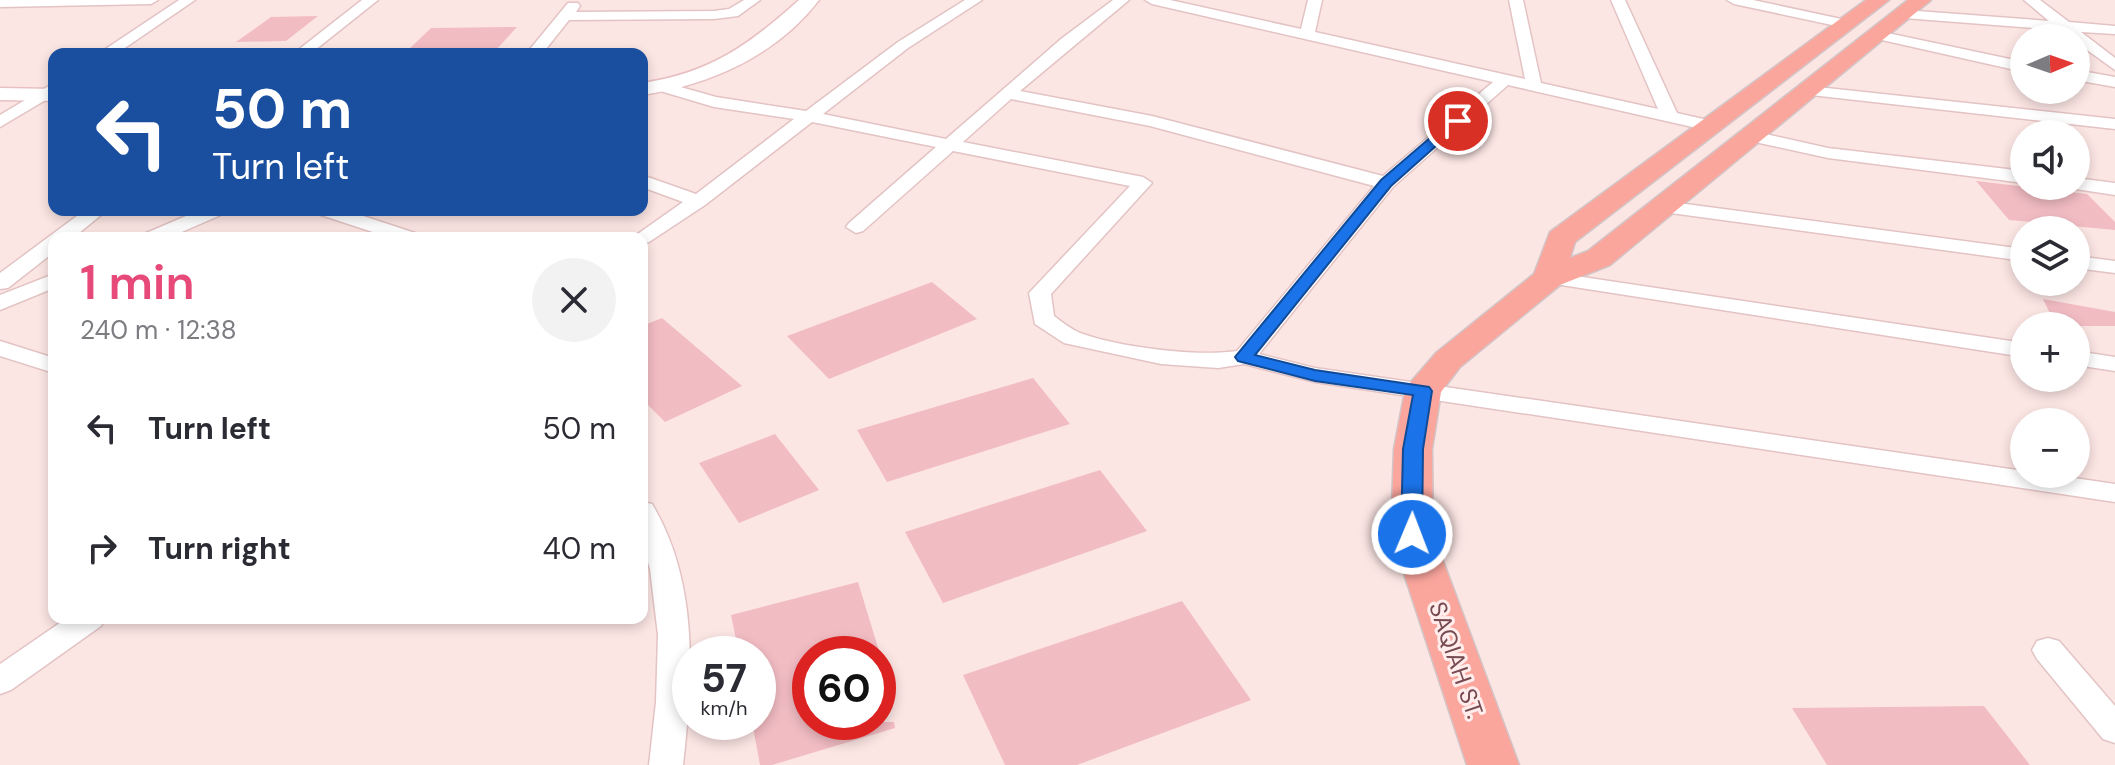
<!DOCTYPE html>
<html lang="en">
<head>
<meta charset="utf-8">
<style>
  body { margin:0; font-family:"DM Sans",sans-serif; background:#f2f2f3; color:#2b2b33; height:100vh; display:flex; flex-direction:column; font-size:30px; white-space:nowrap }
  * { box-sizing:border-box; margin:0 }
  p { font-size:26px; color:#7c7c81 }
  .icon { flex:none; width:44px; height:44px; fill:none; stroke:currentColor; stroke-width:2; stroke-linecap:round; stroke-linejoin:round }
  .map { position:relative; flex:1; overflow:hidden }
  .side { position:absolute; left:48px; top:232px; width:600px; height:392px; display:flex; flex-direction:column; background:#fff; border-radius:16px; box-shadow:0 4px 12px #0003 }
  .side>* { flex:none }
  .top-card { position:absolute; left:48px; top:48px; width:600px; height:168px; border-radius:16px; box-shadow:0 4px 12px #0003; background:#1a4fa0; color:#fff; overflow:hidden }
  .needle { width:52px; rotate:88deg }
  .buttons { position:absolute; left:2010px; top:24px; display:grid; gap:16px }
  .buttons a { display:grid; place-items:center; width:80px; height:80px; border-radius:50%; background:#fff; box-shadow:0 4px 12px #0003; font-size:40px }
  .speed { position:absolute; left:672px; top:636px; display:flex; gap:16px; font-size:40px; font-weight:700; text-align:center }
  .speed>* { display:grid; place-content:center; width:104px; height:104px; border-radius:50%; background:#fff; box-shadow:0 4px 12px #0003; line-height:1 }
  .speed small { font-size:20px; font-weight:400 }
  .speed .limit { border:12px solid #d22; background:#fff; color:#111 }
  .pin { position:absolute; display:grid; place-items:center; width:68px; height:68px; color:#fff; margin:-34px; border:4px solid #fff; border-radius:50%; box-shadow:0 2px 8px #0007 }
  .me { position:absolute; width:88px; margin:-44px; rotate:1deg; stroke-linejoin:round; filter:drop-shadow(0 0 6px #0008) }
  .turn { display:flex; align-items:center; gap:28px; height:168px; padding:0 32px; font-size:36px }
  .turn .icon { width:104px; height:104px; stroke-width:2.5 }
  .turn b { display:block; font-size:56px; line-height:68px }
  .round { display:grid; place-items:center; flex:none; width:84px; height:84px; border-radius:42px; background:#f2f2f3 }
  .head { display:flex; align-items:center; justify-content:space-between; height:136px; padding:0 32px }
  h1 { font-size:48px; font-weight:600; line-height:60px; color:#e74978 }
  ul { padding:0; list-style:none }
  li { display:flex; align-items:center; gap:24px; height:120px; padding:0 32px }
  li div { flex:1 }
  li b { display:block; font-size:30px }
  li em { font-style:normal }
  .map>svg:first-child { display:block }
  .building { fill:#f2bcc3 }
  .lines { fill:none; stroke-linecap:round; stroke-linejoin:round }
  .street-casing { stroke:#e3c3c4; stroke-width:3 }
  .secondary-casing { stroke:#e8c0c2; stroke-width:3 }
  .primary-casing { stroke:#d3c5c7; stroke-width:3 }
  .street { fill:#fff; fill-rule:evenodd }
  .secondary { fill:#fff; fill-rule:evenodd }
  .primary { fill:#fba69d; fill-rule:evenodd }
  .route { fill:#1a73e8; stroke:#114b97; stroke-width:2 }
  .labels { text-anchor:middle; stroke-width:6; stroke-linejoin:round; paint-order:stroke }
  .street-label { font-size:24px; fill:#754a51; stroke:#ffeceb }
</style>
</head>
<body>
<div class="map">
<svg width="2115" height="765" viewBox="0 0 2115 765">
  <rect width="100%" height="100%" fill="#fce6e4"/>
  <!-- building -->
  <g class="building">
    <polygon points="318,16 286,41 236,42 271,17"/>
    <polygon points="517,27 495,51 406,52 431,28"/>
    <polygon points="1976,181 2087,194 2115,222 2115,230 2009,220"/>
    <polygon points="932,282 977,319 829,379 787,336"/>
    <polygon points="2043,299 2115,312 2115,326 2056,326"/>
    <polygon points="662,318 742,386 665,422 642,399 642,326"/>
    <polygon points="1033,378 1070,424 887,482 857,430"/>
    <polygon points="775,434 819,490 739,523 699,463"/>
    <polygon points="1100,470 1147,531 943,603 905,532"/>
    <polygon points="858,582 880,654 810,654 810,722 894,722 895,728 772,765 760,765 752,722 758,722 758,654 739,654 731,615"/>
    <polygon points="1182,601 1251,700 1077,765 1005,765 963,675"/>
    <polygon points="1984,706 2030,765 1827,765 1792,708"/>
  </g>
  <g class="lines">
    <!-- street casing -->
    <g class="street-casing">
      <g id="street">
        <polygon points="0,0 158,0 151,4 0,7"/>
        <polygon points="179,0 195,0 116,54 98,54"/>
        <polygon points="362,0 378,0 310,54 293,54"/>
        <polygon points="744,0 760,0 738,16 714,19 569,20 542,54 526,54 568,3 578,3 580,6 576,12 714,11 729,9"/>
        <path d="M 965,0 L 982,0 L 908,48 L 823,114 L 946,139 L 1061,39 L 1113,0 L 1129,0 L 1020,91 L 1152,116 L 1383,176 L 1493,82 L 1152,4 L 1145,0 L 1170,0 L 1301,29 L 1308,0 L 1322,0 L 1315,32 L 1525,79 L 1509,0 L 1523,0 L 1541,83 L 1658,109 L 1611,0 L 1625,0 L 1677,113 L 1716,122 L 1719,126 L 1716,130 L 1710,131 L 1508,85 L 1393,187 L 1259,354 L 1315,368 L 2024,471 L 2024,474 L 2047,474 L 2115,484 L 2115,502 L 1315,382 L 1244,364 L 1218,368 L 1161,364 L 1064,343 L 1035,324 L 1029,293 L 1130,186 L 953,151 L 863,231 L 856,233 L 846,227 L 849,223 L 936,147 L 812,122 L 705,205 L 649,242 L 642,244 L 642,238 L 632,238 L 683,202 L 642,187 L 642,175 L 696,194 L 794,119 L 714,107 L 657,90 L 657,84 L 663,82 L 716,97 L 806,111 L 898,42 ZM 1011,99 L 1150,126 L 1374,186 L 1237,351 C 1197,357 1118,347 1080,333 C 1071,329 1062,322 1054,316 L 1051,294 L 1152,183 L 1143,177 L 963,142 Z"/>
        <polygon points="1727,0 1753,0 1846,20 1853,24 1846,28 1734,4"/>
        <polygon points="2024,0 2040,0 2069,22 2115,26 2115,34 2081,32 2115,58 2115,70 2076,42 2076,38 2061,30 1904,18 1897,14 1904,10 2049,21"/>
        <polygon points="1878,31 2024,62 2024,72 1873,38 1873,32"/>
        <polygon points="2076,70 2115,77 2115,87 2076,80"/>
        <polygon points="54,83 54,95 0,127 0,115"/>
        <polygon points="1808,86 2115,119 2115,129 1802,94 1802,88"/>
        <polygon points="1752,131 1828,148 2024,171 2024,183 1828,158 1746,140 1743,136 1746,132"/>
        <polygon points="2076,178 2115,183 2115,195 2069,188 2076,186"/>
        <polygon points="1663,201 2024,249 2024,261 1656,211 1653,207"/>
        <polygon points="85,210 107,210 73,238 54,238 54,252 8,288 0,289 0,273"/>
        <polygon points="200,210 226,210 223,214 168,238 141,238 144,234"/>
        <polygon points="315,210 345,210 418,234 421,238 391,238 318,214"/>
        <polygon points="2076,256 2115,261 2115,273 2076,268"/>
        <polygon points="1549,272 2024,343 2024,357 1542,282 1538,278 1542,274"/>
        <polygon points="54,274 54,288 0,310 0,295"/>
        <polygon points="0,341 54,358 54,373 0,356"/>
        <polygon points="2076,351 2115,357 2115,371 2076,365"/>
        <path d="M 642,502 L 652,504 C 699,582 693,678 683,765 L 649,765 L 656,702 L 658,635 L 650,569 L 642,542 Z"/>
        <polygon points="67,618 105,618 101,626 11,690 0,694 0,664"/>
        <polygon points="2048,638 2059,641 2115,706 2115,743 2103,739 2037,659 2032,650 2037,641"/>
      </g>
    </g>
    <!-- secondary casing -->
    <g class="secondary-casing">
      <g id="secondary">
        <path d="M 799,0 L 819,0 C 776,56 710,85 642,95 L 642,83 C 710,73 749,45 799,0 Z"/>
        <polygon points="0,88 54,89 54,101 0,100"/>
      </g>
    </g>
    <!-- primary casing -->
    <g class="primary-casing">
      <polygon id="primary" points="1866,0 1889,0 1575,242 1570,258 1588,251 1908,0 1931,0 1610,265 1560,285 1460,367 1441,392 1432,449 1433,534 1519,765 1467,765 1391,534 1394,449 1405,391 1410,383 1436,353 1534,274 1550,232"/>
    </g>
    <!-- street -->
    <use href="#street" class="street"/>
    <!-- secondary -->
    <use href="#secondary" class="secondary"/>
    <!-- primary -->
    <use href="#primary" class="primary"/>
  </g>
  <!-- route -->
  <polygon class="route" points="1453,118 1464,121 1391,186 1255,355 1315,370 1429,387 1432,391 1423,449 1422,534 1419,539 1404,539 1401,534 1403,449 1413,395 1315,381 1238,361 1235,357 1381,180"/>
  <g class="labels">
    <!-- street labels -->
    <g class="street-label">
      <text transform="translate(1456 660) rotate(71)" y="8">SAQIAH ST.</text>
    </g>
  </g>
</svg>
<div class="buttons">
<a><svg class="needle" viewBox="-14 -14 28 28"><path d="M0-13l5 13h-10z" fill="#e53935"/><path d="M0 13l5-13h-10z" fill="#7c7c81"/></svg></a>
<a><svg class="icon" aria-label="sound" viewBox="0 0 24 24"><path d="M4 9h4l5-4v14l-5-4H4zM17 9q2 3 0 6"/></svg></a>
<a><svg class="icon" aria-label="layers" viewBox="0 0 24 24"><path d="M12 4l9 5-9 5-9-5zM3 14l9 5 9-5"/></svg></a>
<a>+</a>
<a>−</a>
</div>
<div class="speed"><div>57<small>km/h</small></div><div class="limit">60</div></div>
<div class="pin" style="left:1458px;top:121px;background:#d93025"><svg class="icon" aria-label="arrive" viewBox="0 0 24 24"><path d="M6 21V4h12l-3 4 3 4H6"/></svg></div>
<svg class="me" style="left:1412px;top:534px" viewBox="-20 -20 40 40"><circle r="17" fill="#1a73e8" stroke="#fff" stroke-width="3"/><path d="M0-11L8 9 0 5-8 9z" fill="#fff"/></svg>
<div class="top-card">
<div class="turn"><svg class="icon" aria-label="left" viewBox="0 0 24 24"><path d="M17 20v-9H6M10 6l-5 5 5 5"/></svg><div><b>50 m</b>Turn left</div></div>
</div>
<section class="side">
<div class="head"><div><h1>1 min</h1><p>240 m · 12:38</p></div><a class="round"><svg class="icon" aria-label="close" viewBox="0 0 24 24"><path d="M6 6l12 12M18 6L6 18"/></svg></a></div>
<ul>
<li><svg class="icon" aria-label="left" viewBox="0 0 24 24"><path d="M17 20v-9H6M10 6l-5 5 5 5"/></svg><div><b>Turn left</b></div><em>50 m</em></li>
<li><svg class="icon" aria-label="right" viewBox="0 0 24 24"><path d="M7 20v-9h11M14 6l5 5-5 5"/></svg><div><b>Turn right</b></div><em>40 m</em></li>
</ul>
</section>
</div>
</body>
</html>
